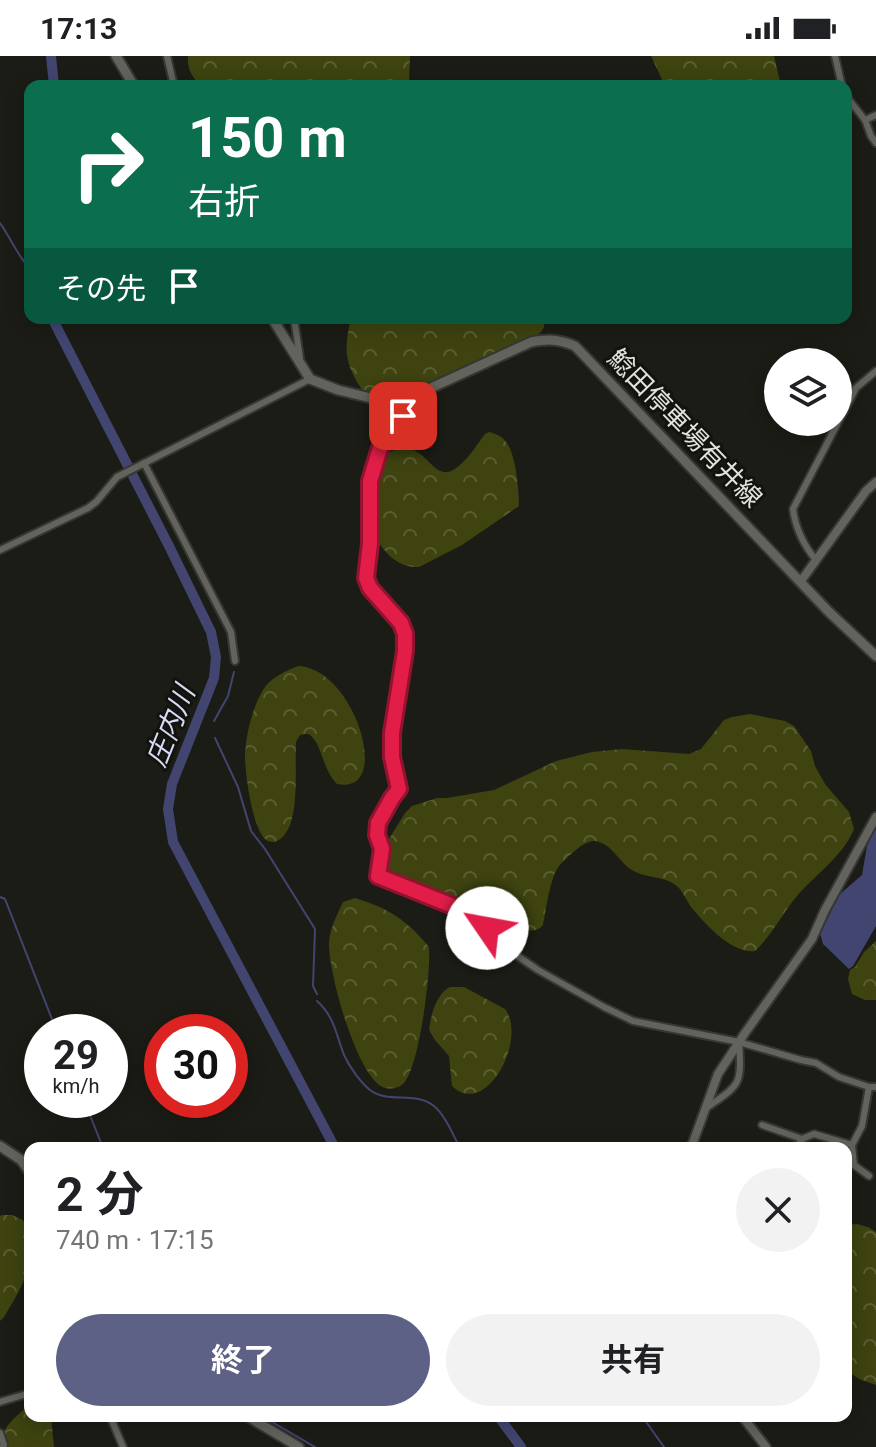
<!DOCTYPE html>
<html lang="ja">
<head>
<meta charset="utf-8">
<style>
  body { margin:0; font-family:Roboto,"Noto Sans JP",sans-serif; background:#f2f2f2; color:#202124; height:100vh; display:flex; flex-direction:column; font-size:30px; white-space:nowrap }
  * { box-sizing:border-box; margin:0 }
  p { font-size:26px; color:#757577 }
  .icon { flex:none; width:44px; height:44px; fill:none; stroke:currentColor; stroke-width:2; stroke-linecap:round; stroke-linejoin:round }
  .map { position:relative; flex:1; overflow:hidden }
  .drawer { position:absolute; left:24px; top:1086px; width:828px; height:280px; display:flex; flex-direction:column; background:#fff; border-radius:16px; box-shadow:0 4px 20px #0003 }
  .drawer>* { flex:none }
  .hud { position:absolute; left:24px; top:24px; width:828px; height:244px; border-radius:16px; box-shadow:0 4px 20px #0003; background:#0b6e4f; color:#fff; overflow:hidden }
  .tools { position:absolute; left:764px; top:292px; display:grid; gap:16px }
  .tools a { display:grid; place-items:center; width:88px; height:88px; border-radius:50%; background:#fff; box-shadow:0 4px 20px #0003; font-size:40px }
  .speed { position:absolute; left:24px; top:958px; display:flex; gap:16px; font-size:40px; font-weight:700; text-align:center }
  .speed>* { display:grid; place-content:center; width:104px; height:104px; border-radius:50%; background:#fff; box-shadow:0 4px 20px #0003; line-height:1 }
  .speed small { font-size:20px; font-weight:400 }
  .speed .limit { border:12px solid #d22; background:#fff; color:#111 }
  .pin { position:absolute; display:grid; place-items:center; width:68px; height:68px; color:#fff; margin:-34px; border-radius:16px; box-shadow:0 4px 12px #0006 }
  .me { position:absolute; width:88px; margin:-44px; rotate:303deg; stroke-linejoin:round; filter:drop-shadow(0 0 6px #0008) }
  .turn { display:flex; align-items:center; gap:28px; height:168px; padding:0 32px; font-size:36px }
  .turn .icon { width:104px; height:104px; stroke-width:2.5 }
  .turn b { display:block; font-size:56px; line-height:68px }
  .then { display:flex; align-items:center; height:76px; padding:0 32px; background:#0003; gap:16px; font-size:30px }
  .round { display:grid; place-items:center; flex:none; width:84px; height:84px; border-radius:42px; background:#f2f2f2 }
  .overview { display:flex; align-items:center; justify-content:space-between; height:136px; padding:0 32px }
  h1 { font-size:48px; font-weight:700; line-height:60px }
  .action { display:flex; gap:16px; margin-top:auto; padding:16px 32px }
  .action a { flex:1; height:92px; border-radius:48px; background:#5d6185; color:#fff; font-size:32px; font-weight:700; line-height:92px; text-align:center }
  .action a+a { background:#f2f2f2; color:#202124 }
  .status { display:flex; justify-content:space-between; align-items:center; height:56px; padding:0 40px; background:#fff; direction:ltr }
  .status svg { height:22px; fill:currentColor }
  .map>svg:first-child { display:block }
  .forest { fill:url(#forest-crowns) }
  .water { fill:#424570 }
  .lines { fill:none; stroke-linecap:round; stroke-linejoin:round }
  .stream { stroke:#424570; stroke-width:2 }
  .river { stroke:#424570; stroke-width:10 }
  .minor-casing { stroke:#363733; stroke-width:10 }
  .tertiary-casing { stroke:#363733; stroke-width:12 }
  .secondary-casing { stroke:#363733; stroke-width:13 }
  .minor { stroke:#62635c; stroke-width:6 }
  .tertiary { stroke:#62635c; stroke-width:8 }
  .secondary { stroke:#62635c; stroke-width:9 }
  .route-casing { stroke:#92132f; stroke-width:20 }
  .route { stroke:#e11d48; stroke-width:14 }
  .labels { text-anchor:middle; stroke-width:6; stroke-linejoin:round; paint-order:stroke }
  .street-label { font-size:26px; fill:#e2e3de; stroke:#12130d }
  .water-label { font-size:28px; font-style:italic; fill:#d6daf7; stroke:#12130d }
</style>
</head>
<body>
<div class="status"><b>17:13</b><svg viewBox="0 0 49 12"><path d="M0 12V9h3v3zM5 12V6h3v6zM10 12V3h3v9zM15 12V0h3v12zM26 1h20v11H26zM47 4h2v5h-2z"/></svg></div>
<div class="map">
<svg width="876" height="1391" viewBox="0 0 876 1391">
  <defs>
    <pattern id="forest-crowns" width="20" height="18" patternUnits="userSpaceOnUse" patternTransform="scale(2)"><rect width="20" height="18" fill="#3e4310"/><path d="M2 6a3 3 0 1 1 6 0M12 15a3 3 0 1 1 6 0" fill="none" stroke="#5a5e32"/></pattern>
  </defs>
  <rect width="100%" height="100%" fill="#1b1c15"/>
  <!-- forest -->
  <g class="forest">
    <path d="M 188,0 L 410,0 L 409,30 L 200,30 C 192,20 187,13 188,0 Z"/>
    <polygon points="651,0 774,0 781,30 665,30"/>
    <path d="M 351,262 L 545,262 L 544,271 L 541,276 L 515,297 L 443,328 L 389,343 L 364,337 C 345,308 343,296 351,262 Z"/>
    <path d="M 489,376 C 496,378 502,380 506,386 C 516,398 519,435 519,450 L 462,489 L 419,511 C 370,514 346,420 388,397 C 430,375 430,439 462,407 C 471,399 478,387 485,378 Z"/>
    <path d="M 298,610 C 355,612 394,740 337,728 C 323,714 322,690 312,681 C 308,676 306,678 300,679 L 296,686 C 295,710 298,743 291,766 C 288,776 277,793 265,783 C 252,770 245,718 245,699 C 246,679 252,652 263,634 C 270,622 285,615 298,610 Z"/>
    <path d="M 750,658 L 785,665 L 794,670 L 811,695 L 815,710 L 825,728 L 849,756 L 854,773 C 843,800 815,819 797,840 C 782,858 772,879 755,895 C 732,898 705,868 691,851 C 687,845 683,836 678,831 C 665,819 646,823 632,814 C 620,807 613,790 599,786 C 591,783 584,788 577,793 C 571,798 564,804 559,810 C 550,822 546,854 543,869 C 538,875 532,875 525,874 L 471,858 L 439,839 L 387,818 L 386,804 L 389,783 L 405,757 L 412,750 L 437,742 L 447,742 L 494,734 L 556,705 L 592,696 L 622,693 L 689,698 L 701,693 L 724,664 L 732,661 Z"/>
    <path d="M 355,842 C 388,852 407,864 429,891 C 431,917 420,1003 406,1024 C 402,1031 393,1034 385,1032 C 357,1024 328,914 329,887 C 330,872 337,859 343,846 Z"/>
    <polygon points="876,885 876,944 865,944 852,938 848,923 850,914 855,911 864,896"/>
    <path d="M 450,931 L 464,931 L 505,953 C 528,983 486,1063 452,1030 L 449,1000 L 435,984 L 429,974 C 431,959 436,938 450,931 Z"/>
    <path d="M 2,1159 L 12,1159 L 23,1164 C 42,1200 22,1231 4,1261 L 0,1265 L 0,1160 Z"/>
    <polygon points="857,1168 868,1171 876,1176 876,1329 859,1323 846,1314 846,1169"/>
    <path d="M 30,1350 L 30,1360 L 51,1360 L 54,1391 L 0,1391 C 0,1374 16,1358 30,1350 Z"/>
  </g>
  <!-- water -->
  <polygon class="water" points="876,768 876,870 853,910 849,913 823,888 820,877 840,838 862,819 867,790"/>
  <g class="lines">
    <!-- stream -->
    <g class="stream">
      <path d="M 0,167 C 11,182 17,200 30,212"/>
      <polyline points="214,665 228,640 234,616"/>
      <polyline points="215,682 238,731 251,775 265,793 315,873 313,930 317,938"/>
      <polyline points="0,841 5,843 57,976"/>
      <path d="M 317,945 C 334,960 336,978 344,999 C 349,1010 360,1026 370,1034 C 388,1048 415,1035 434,1050 C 445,1059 453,1079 460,1092"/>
      <polyline points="84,1044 103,1092"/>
      <polyline points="262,1360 315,1391"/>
      <polyline points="642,1360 664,1391"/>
      <polyline points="736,1360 746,1371"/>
    </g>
    <!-- river -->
    <g class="river">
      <polyline points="51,0 54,30"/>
      <polyline points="52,262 169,490 211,576 216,601 214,622 172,728 168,753 173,786 335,1092"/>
      <polyline points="498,1360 521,1391"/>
    </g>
    <!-- minor casing -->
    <g class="minor-casing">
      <g id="minor">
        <polyline points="167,0 174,30"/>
        <polyline points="835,0 842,30"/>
        <polyline points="846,40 865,64 871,80 876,87"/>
        <polyline points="865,64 876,59"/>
        <polyline points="294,262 300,302"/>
        <polyline points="394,345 402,355 403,360 401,366 380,392 370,425 370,488 366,522 370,532 401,567 405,578 405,595 392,677 392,701 399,733 392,742 378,767 377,779 382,793 378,820 433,841 463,855 499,881 519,901 538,914 604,951 633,965 739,986 801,1004 816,1007 839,1021 869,1031 876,1031"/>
        <polyline points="144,407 231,576 235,605"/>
        <polyline points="0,494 88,452 96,446 117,421 310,323"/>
        <path d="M 816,504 C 804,490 795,471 793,453 L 856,332 L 876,315"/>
        <path d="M 705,1053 C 740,1028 742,1031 739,986"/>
        <polyline points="762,1069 802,1083"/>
        <polyline points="852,1089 854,1109 869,1120"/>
        <polyline points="796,1092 802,1083 814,1078 852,1089 862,1070 869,1031"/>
        <polyline points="0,1346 30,1337"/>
        <polyline points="110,1360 123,1391"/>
        <polyline points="0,1377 4,1389 2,1391"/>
      </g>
    </g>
    <!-- tertiary casing -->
    <g class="tertiary-casing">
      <g id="tertiary">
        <polyline points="801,525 866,435 876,426"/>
        <polyline points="691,1092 718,1018 745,977 812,883 825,854 876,761"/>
        <polyline points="742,1360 766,1391"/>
      </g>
    </g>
    <!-- secondary casing -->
    <g class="secondary-casing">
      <g id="secondary">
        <polyline points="116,0 134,30"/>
        <path d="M 272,262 L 310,323 L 338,334 L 375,343 L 394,345 L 409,342 L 531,286 C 548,283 559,283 575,290 L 829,556 L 876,600"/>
        <polyline points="0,1090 21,1104 30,1116"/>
        <polyline points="247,1360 299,1391"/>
      </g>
    </g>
    <!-- minor -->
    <use href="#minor" class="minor"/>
    <!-- tertiary -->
    <use href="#tertiary" class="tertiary"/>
    <!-- secondary -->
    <use href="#secondary" class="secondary"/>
  </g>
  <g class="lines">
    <!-- route casing -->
    <g class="route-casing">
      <polyline id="route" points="403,360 401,366 380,392 370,425 370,488 366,522 370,532 401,567 405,578 405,595 392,677 392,701 399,733 392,742 378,767 377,779 382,793 378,820 448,848 463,855 487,872"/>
    </g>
    <!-- route -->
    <use href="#route" class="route"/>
  </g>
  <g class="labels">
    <!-- street labels -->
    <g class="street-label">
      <text transform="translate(685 372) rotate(46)" y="9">鯰田停車場有井線</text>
    </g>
    <!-- water labels -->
    <g class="water-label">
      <text transform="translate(170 670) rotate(-68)" y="10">庄内川</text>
    </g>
  </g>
</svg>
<div class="tools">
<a><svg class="icon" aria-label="layers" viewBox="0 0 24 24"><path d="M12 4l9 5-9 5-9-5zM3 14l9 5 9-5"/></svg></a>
</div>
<div class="speed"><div>29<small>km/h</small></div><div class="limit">30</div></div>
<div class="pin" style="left:403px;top:360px;background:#d93025"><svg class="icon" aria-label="arrive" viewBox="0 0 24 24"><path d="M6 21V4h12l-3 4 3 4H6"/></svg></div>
<svg class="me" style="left:487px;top:872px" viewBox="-20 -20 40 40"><circle r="19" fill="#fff"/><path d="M0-13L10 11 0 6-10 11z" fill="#e11d48"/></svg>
<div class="hud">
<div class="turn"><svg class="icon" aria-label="right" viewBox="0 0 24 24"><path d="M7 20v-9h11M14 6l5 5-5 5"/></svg><div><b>150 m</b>右折</div></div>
<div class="then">その先<svg class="icon" aria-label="arrive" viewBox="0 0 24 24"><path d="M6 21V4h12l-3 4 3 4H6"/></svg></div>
</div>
<section class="drawer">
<div class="overview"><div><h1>2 分</h1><p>740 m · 17:15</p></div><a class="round"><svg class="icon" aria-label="close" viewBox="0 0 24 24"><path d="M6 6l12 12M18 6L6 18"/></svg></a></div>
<div class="action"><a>終了</a><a>共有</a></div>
</section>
</div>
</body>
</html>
